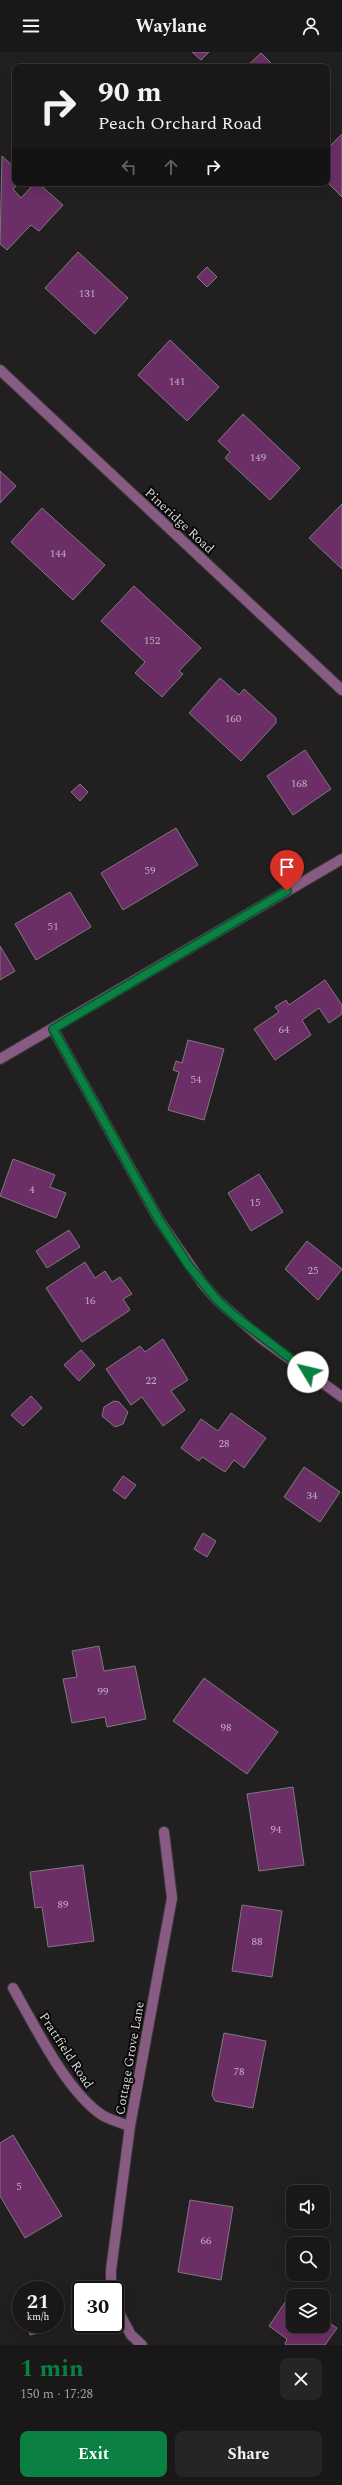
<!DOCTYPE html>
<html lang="en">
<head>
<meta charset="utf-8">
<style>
  body { margin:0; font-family:Spectral,serif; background:#262425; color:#f1f3f6; height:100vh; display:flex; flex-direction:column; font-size:15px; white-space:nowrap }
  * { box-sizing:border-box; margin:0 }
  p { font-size:13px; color:#9f9fa2 }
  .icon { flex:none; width:22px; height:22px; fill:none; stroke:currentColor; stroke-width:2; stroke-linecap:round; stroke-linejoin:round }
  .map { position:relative; height:2293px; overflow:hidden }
  .details { display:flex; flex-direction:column; background:#191718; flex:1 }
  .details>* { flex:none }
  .hud { position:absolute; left:12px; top:12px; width:318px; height:122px; border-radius:8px; box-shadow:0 4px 16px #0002,0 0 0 1px #373637; background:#191718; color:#f1f3f6; overflow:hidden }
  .tools { position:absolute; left:286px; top:2133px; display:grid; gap:8px }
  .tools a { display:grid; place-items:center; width:44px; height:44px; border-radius:8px; background:#191718; box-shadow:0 4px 16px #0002,0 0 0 1px #373637; font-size:20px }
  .speed { position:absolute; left:12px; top:2229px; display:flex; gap:8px; font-size:20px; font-weight:700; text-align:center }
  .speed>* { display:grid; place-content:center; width:52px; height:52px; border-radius:50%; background:#191718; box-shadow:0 4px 16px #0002,0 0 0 1px #373637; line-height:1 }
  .speed small { font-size:10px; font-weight:400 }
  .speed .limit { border:2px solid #111; border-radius:6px; background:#fff; color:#111 }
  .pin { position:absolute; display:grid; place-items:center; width:34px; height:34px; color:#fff; margin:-41px -17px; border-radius:50% 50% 50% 0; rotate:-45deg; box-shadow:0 0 4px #0007 }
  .pin .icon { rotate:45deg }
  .me { position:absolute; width:44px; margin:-22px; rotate:306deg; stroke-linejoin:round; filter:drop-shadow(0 0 3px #0008) }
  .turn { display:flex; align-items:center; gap:14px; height:84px; padding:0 20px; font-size:18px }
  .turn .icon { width:52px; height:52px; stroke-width:2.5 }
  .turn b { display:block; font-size:28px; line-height:34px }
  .lanes { display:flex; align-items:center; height:38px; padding:0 20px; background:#0003; justify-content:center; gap:20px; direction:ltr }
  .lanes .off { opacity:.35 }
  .round { display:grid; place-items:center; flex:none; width:42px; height:42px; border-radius:8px; background:#262425 }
  .headline { display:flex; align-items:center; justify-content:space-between; height:68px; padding:0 20px }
  h1 { font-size:24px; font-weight:700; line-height:30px; color:#0b8043 }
  .cta { display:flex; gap:8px; margin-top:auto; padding:8px 20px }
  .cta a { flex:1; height:46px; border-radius:8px; background:#0b8043; color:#fff; font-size:16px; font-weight:700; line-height:46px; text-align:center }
  .cta a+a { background:#262425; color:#f1f3f6 }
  header { display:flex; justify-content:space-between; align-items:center; height:52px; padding:0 20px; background:#191718; font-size:18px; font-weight:700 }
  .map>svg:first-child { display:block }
  .building { fill:#6c2e66; stroke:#7d7b7d }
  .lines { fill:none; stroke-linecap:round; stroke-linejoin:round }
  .minor-casing { stroke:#3b393a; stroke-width:12 }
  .minor { stroke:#885b82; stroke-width:10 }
  .route-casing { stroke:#07532c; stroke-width:10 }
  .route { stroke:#0b8043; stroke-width:7 }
  .labels { text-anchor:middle; stroke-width:4; stroke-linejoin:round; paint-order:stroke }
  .number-label { font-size:11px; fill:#beadbc }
  .street-label { font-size:13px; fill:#d9d7d8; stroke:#0a090a }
</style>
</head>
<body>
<header><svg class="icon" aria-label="menu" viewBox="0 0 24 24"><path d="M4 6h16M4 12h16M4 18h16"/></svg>Waylane<svg class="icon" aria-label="person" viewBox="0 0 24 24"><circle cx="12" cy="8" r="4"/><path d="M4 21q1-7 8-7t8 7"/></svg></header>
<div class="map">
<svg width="342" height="2293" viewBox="0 0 342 2293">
  <rect width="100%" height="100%" fill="#211f20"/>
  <!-- building -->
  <g class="building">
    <polygon points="192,0 209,0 201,8"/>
    <polygon points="261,1 275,15 246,15"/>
    <polygon points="342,82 342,145 327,130 327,97"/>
    <polygon points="2,104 15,116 15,131 19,131 13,137 21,146 35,131 38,131 63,153 39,179 31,173 7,198 0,192"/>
    <polygon points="78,200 128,246 95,282 45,236"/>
    <polygon points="207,215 217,225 207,235 197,225"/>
    <polygon points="170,288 219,335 187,369 138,323"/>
    <polygon points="243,362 300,416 270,448 225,406 230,400 218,389"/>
    <polygon points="0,419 16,434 0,451"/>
    <polygon points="342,452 342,517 309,486"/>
    <polygon points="42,456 105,513 73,548 11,490"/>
    <polygon points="134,534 201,596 179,619 183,622 162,645 135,621 145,610 101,569"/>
    <polygon points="220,626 239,643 244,637 276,666 276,671 241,709 189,661"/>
    <polygon points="305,698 331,737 293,763 267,724"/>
    <polygon points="80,732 88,740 80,749 71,740"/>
    <polygon points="176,776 198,813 123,858 101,821"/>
    <polygon points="70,840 91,875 36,908 15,872"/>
    <polygon points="0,894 15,919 0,928"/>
    <polygon points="325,928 342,953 342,962 329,971 319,956 302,968 311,983 275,1008 254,977 279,960 275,955 286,948 289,953"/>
    <polygon points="188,988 224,997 204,1068 168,1058 179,1020 173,1018 176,1009 182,1011"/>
    <polygon points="13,1107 55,1123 50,1135 66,1141 56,1166 0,1144"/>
    <polygon points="259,1122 283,1160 251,1179 228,1141"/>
    <polygon points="69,1178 80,1195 47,1216 36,1199"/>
    <polygon points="307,1189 342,1217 318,1248 285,1217"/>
    <polygon points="85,1210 95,1226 105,1219 112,1230 120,1225 132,1242 123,1247 130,1258 82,1290 46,1236"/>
    <polygon points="163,1287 188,1328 171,1339 185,1358 163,1374 142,1345 131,1353 106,1317 140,1294 145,1300"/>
    <polygon points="81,1298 95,1313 79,1329 64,1313"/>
    <polygon points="31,1344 42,1356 23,1374 11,1363"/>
    <polygon points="114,1349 119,1350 128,1360 123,1372 115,1375 102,1364 104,1355"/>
    <polygon points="231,1361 266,1386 244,1416 234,1408 225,1420 202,1405 199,1409 181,1396 201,1367 218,1379"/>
    <polygon points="304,1415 340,1440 320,1470 284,1445"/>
    <polygon points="123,1424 136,1433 125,1447 113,1438"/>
    <polygon points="203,1481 216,1489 207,1505 194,1497"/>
    <polygon points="99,1594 104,1619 135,1614 146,1667 107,1675 105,1665 72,1671 63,1627 77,1625 72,1599"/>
    <polygon points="204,1626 278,1680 247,1722 173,1669"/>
    <polygon points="293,1735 304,1813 259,1819 247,1742"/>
    <polygon points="83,1813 94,1889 48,1895 42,1855 35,1856 30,1820"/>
    <polygon points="242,1853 282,1859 272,1925 232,1919"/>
    <polygon points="224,1981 266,1989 253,2056 215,2049 212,2043"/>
    <polygon points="13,2083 62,2164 25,2186 0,2144 0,2091"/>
    <polygon points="190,2148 233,2155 221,2228 178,2220"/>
    <polygon points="290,2243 293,2245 293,2274 323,2274 323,2267 337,2276 325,2293 286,2293 285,2292 287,2287 269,2274"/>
    <polygon points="27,2272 42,2272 45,2279 30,2283"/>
  </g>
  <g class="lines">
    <!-- minor casing -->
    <g class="minor-casing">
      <g id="minor">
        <polyline points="0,318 342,638"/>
        <polyline points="53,977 159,1168 203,1232 218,1249 262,1287 342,1345"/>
        <polyline points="0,1007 342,807"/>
        <path d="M 13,1936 C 35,1974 66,2039 102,2063 C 110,2068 121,2071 130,2074"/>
        <polyline points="111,2238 111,2218 130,2074 172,1846 164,1780"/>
        <polyline points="115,2253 131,2283 142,2293"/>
      </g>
    </g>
    <!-- minor -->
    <use href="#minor" class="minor"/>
  </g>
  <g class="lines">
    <!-- route casing -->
    <g class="route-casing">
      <polyline id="route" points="287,839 53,977 159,1168 189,1214 218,1249 235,1264 308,1320"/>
    </g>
    <!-- route -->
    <use href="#route" class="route"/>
  </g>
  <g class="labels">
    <!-- number labels -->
    <g class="number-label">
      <text x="87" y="245">131</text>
      <text x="177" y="333">141</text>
      <text x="258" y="409">149</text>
      <text x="58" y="505">144</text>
      <text x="152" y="592">152</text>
      <text x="233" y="670">160</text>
      <text x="299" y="735">168</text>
      <text x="150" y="822">59</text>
      <text x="53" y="878">51</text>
      <text x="284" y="981">64</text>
      <text x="196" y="1031">54</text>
      <text x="32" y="1141">4</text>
      <text x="255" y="1154">15</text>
      <text x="313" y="1222">25</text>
      <text x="90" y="1252">16</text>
      <text x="151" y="1332">22</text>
      <text x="224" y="1395">28</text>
      <text x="312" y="1447">34</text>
      <text x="103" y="1643">99</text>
      <text x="226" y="1679">98</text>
      <text x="276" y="1781">94</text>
      <text x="63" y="1856">89</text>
      <text x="257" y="1893">88</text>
      <text x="239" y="2023">78</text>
      <text x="19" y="2138">5</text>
      <text x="206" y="2192">66</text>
    </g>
    <!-- street labels -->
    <g class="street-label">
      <text transform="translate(180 468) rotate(43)" y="5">Pineridge Road</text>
      <text transform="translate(67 1998) rotate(57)" y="5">Prattfield Road</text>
      <text transform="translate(129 2006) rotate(-80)" y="5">Cottage Grove Lane</text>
    </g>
  </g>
</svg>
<div class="tools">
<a><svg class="icon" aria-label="sound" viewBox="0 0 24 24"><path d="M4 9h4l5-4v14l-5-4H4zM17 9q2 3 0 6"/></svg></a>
<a><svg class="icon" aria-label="search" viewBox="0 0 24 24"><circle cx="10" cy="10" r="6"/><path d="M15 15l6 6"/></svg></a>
<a><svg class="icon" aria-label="layers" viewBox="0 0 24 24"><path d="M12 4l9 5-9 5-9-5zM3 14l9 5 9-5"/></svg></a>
</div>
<div class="speed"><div>21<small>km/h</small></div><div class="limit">30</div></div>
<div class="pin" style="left:287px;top:839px;background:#d93025"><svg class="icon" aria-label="arrive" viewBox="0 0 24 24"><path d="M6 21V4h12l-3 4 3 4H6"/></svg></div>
<svg class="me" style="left:308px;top:1320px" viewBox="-20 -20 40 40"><circle r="19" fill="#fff"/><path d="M0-13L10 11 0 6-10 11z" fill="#0b8043"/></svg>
<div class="hud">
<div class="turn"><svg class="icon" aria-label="right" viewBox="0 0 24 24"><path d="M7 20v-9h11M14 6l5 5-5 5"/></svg><div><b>90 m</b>Peach Orchard Road</div></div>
<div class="lanes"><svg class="icon off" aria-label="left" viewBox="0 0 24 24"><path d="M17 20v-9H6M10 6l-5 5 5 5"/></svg><svg class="icon off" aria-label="ahead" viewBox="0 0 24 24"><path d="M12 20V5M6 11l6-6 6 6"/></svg><svg class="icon" aria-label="right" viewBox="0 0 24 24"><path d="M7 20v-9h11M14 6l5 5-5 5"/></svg></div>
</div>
</div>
<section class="details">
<div class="headline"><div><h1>1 min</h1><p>150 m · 17:28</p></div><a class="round"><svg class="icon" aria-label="close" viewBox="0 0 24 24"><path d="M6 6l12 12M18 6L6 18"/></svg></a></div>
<div class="cta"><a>Exit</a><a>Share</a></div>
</section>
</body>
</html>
